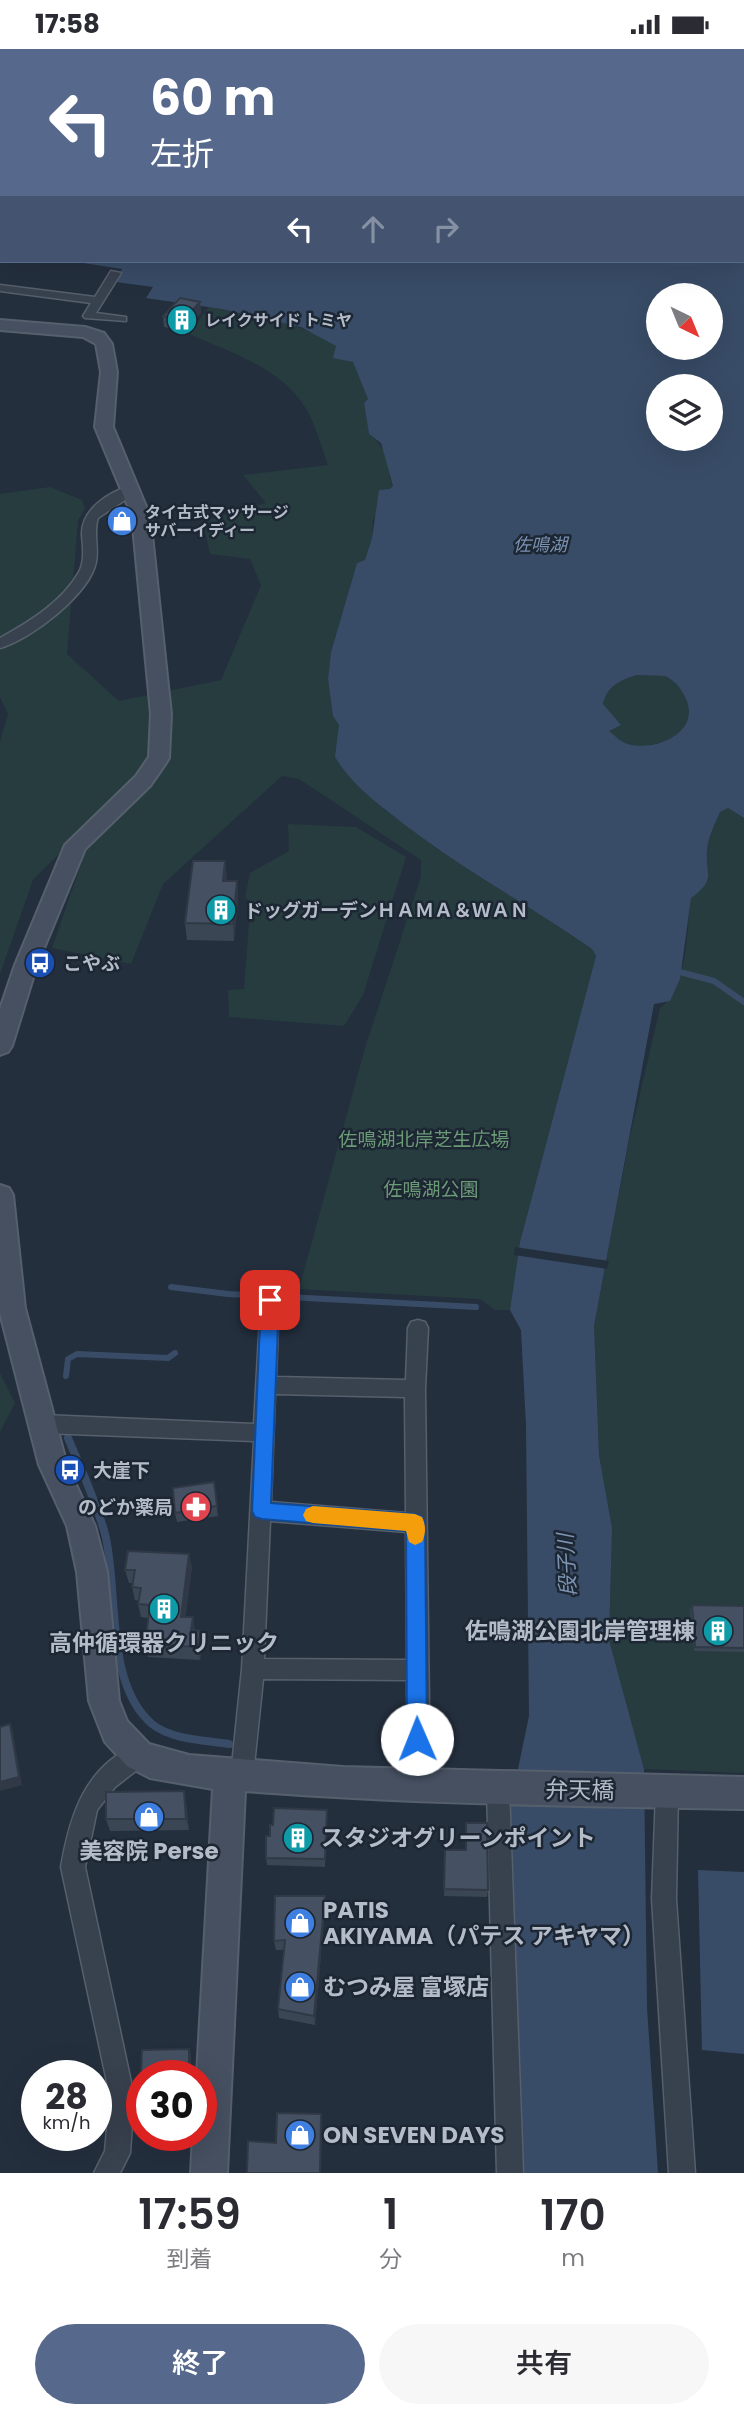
<!DOCTYPE html>
<html lang="ja">
<head>
<meta charset="utf-8">
<style>
  body { margin:0; font-family:Poppins,"Noto Sans JP",sans-serif; background:#f7f7f7; color:#2b2b33; height:100vh; display:flex; flex-direction:column; font-size:26px; white-space:nowrap }
  * { box-sizing:border-box; margin:0 }
  p { font-size:23px; color:#7c7c81 }
  .icon { flex:none; width:38px; height:38px; fill:none; stroke:currentColor; stroke-width:2; stroke-linecap:round; stroke-linejoin:round }
  .map { position:relative; height:2124px; overflow:hidden }
  .sheet { display:flex; flex-direction:column; background:#fff; flex:1 }
  .sheet>* { flex:none }
  .banner { position:absolute; left:0px; top:0px; width:746px; height:214px; box-shadow:0 7px 28px #0002; background:#56698c; color:#fff; overflow:hidden }
  .needle { width:46px; rotate:137deg }
  .controls { position:absolute; left:646px; top:234px; display:grid; gap:14px }
  .controls a { display:grid; place-items:center; width:77px; height:77px; border-radius:50%; background:#fff; box-shadow:0 7px 28px #0002; font-size:35px }
  .speed { position:absolute; left:21px; top:2011px; display:flex; gap:14px; font-size:35px; font-weight:700; text-align:center }
  .speed>* { display:grid; place-content:center; width:91px; height:91px; border-radius:50%; background:#fff; box-shadow:0 7px 28px #0002; line-height:1 }
  .speed small { font-size:18px; font-weight:400 }
  .speed .limit { border:10px solid #d22; background:#fff; color:#111 }
  .pin { position:absolute; display:grid; place-items:center; width:60px; height:60px; color:#fff; margin:-30px; border-radius:14px; box-shadow:0 4px 10px #0006 }
  .me { position:absolute; width:77px; margin:-38px; rotate:359deg; stroke-linejoin:round; filter:drop-shadow(0 0 5px #0008) }
  .turn { display:flex; align-items:center; gap:24px; height:147px; padding:0 35px; font-size:32px }
  .turn .icon { width:91px; height:91px; stroke-width:2.5 }
  .turn b { display:block; font-size:49px; line-height:60px }
  .lanes { display:flex; align-items:center; height:66px; padding:0 35px; background:#0003; justify-content:center; gap:35px; direction:ltr }
  .lanes .off { opacity:.35 }
  .eta { display:flex; justify-content:space-evenly; align-items:center; height:119px; text-align:center }
  .eta b { font-size:42px; font-weight:600; line-height:49px }
  .cta { display:flex; gap:14px; margin-top:auto; padding:14px 35px }
  .cta a { flex:1; height:80px; border-radius:42px; background:#56698c; color:#fff; font-size:28px; font-weight:600; line-height:80px; text-align:center }
  .cta a+a { background:#f7f7f7; color:#2b2b33 }
  .status { display:flex; justify-content:space-between; align-items:center; height:49px; padding:0 35px; background:#fff; direction:ltr }
  .status svg { height:19px; fill:currentColor }
  .map>svg:first-child { display:block }
  .green { fill:#263c3f }
  .water { fill:#394c67; fill-rule:evenodd }
  .pier { fill:#242f3e }
  .lines { fill:none; stroke-linecap:round; stroke-linejoin:round }
  .stream-far1 { stroke:#394c67; stroke-width:6 }
  .stream { stroke:#394c67; stroke-width:8 }
  .street-casing { stroke:#565f6c; stroke-width:3 }
  .secondary-casing { stroke:#565f6c; stroke-width:4 }
  .street { fill:#38414e; fill-rule:evenodd }
  .secondary { fill:#465061; fill-rule:evenodd }
  .wall { fill:#3b4654 }
  .shaded-wall { fill:#303945 }
  .building { fill:#455162; stroke:#303945; stroke-width:2 }
  .route { fill:#1a73e8; stroke:#114b97; stroke-width:2 }
  .slow { fill:#f59e0b }
  .labels { text-anchor:middle; stroke-width:5; stroke-linejoin:round; paint-order:stroke }
  .far-poi-label { font-size:16px; font-weight:bold; fill:#b4bcc9; stroke:#1d2633; text-anchor:start }
  .far-water-label { font-size:18px; font-style:italic; fill:#7c92b1; stroke:#1d2633 }
  .poi-label { font-size:19px; font-weight:bold; fill:#b4bcc9; stroke:#1d2633; text-anchor:start }
  .park-label { font-size:19px; fill:#6b9a76; stroke:#1d2633 }
  .water-label { font-size:21px; font-style:italic; fill:#7c92b1; stroke:#1d2633 }
  .near-poi-label { font-size:23px; font-weight:bold; fill:#b4bcc9; stroke:#1d2633; text-anchor:start }
  .near-street-label { font-size:23px; fill:#b4bcc9; stroke:#1d2633 }
</style>
</head>
<body>
<div class="status"><b>17:58</b><svg viewBox="0 0 49 12"><path d="M0 12V9h3v3zM5 12V6h3v6zM10 12V3h3v9zM15 12V0h3v12zM26 1h20v11H26zM47 4h2v5h-2z"/></svg></div>
<div class="map">
<svg width="744" height="2124" viewBox="0 0 744 2124">
  <rect width="100%" height="100%" fill="#242f3e"/>
  <!-- green -->
  <g class="green">
    <path d="M 209,258 C 251,265 333,277 357,319 C 362,328 365,341 368,351 L 364,354 L 369,385 C 389,399 385,416 393,437 L 373,471 L 372,489 L 365,511 L 357,514 L 331,603 L 328,630 L 333,667 L 339,676 L 336,709 C 354,739 381,757 409,779 C 467,823 532,858 592,900 L 596,907 L 520,1193 L 510,1261 L 495,1261 L 480,1250 L 299,1240 L 365,999 L 421,828 L 421,811 L 299,730 L 282,727 L 163,835 L 131,915 L 52,899 L 85,804 L 141,734 L 130,733 L 33,831 L 0,925 L 0,693 L 8,665 L 0,648 L 0,445 L 50,438 L 82,451 L 85,460 L 78,471 L 67,605 L 119,652 L 221,631 L 261,536 L 250,510 L 210,505 L 203,472 L 266,454 L 243,426 L 328,416 C 322,400 317,381 309,365 C 286,320 232,304 189,285 Z"/>
    <path d="M 637,626 L 665,627 C 674,631 679,637 684,646 C 703,681 661,701 631,696 C 622,695 615,687 608,682 L 620,676 L 603,655 C 607,636 620,631 637,626 Z"/>
    <path d="M 728,759 L 744,769 L 744,1724 L 644,1720 L 609,1591 L 612,1479 L 599,1406 L 594,1277 L 629,1092 L 660,959 C 689,938 686,881 691,848 C 717,830 705,826 707,800 C 708,788 715,775 720,763 Z"/>
    <polygon points="288,775 356,778 406,808 363,946 344,977 229,968 228,941 244,940 249,874 254,873 255,855 245,849 250,824 289,802"/>
    <polygon points="0,1324 15,1354 0,1383"/>
  </g>
  <!-- water -->
  <g class="water">
    <path d="M 0,0 L 744,0 L 744,769 L 728,759 L 720,763 C 715,775 708,788 707,801 C 705,826 717,830 691,849 L 680,930 L 670,952 L 654,955 L 594,1277 L 599,1406 L 612,1479 L 609,1591 L 644,1720 L 647,1959 L 658,2124 L 523,2124 L 507,1773 L 529,1667 L 526,1376 L 521,1281 L 510,1261 L 520,1193 L 596,907 L 592,900 C 532,858 467,823 409,779 C 381,757 354,739 335,708 L 339,676 L 333,667 L 328,630 L 331,603 L 357,514 L 365,511 L 372,489 L 379,441 L 390,440 L 393,437 L 381,394 L 369,385 L 364,354 L 368,350 L 353,313 L 333,309 L 336,297 L 301,278 L 222,260 L 146,249 L 153,238 L 116,233 L 122,220 L 70,212 L 744,212 L 744,2 L 2,2 L 2,203 ZM 658,247 L 710,247 L 710,299 L 658,299 ZM 658,338 L 710,338 L 710,390 L 658,390 ZM 637,626 L 665,627 C 674,631 679,637 684,646 C 703,680 662,701 632,696 C 623,695 616,688 609,682 L 621,676 L 603,655 C 607,637 620,631 637,626 Z"/>
    <polygon points="698,1821 744,1823 744,2005 702,2001"/>
  </g>
  <!-- pier -->
  <polygon class="pier" points="515,1198 609,1212 607,1220 514,1206"/>
  <g class="lines">
    <!-- stream-far1 -->
    <g class="stream-far1">
      <polyline points="680,923 714,932 744,953"/>
      <polyline points="171,1238 228,1245 476,1258"/>
      <polyline points="66,1327 68,1310 77,1305 168,1309 175,1304"/>
    </g>
    <!-- stream -->
    <path class="stream" d="M 68,1389 C 81,1420 96,1452 105,1485 C 119,1540 104,1634 152,1675 C 172,1691 205,1691 229,1695"/>
    <!-- street casing -->
    <g class="street-casing">
      <g id="street">
        <polygon points="111,222 121,224 96,264 126,268 126,272 85,269 83,267 91,254 0,242 0,236 95,248"/>
        <path d="M 132,436 L 138,440 L 137,443 L 98,469 C 93,484 99,498 96,513 C 90,545 30,591 0,599 L 0,589 C 29,573 62,553 79,523 C 85,512 83,499 82,486 C 81,460 109,443 132,436 Z"/>
        <path d="M 270,1243 L 277,1245 L 279,1251 L 276,1328 L 406,1331 L 408,1279 L 411,1273 L 418,1271 L 425,1273 L 428,1279 L 425,1340 L 430,1736 L 427,1744 L 419,1747 L 411,1744 L 408,1736 L 407,1631 L 263,1630 L 253,1726 L 250,1734 L 242,1737 L 234,1734 L 231,1726 L 242,1620 L 254,1392 L 43,1384 L 36,1381 L 33,1375 L 36,1369 L 43,1366 L 254,1375 L 261,1251 L 263,1245 ZM 275,1345 L 405,1348 L 406,1464 L 271,1453 ZM 270,1472 L 406,1483 L 407,1611 L 264,1610 Z"/>
        <path d="M 138,1695 L 146,1698 L 149,1706 L 146,1714 L 115,1738 L 97,1761 L 85,1818 L 134,2047 L 130,2104 L 120,2124 L 94,2124 L 105,2102 L 110,2047 L 61,1818 C 70,1766 85,1717 138,1695 Z"/>
        <polygon points="498,1729 506,1732 509,1740 523,2124 497,2124 487,1740 490,1732"/>
        <polygon points="667,1732 675,1735 678,1743 676,1850 695,2124 669,2124 652,1850 656,1743 659,1735"/>
      </g>
    </g>
    <!-- secondary casing -->
    <g class="secondary-casing">
      <g id="secondary">
        <polygon points="0,271 85,278 104,284 112,295 117,323 113,378 150,467 171,665 169,709 166,714 150,737 85,800 37,916 12,997 8,1003 0,1006 0,960 15,916 65,796 136,727 149,708 151,665 132,467 95,378 101,323 96,295 83,288 0,281"/>
        <path d="M 0,1136 L 9,1139 L 13,1146 L 25,1259 L 67,1416 L 95,1477 L 107,1523 L 119,1652 L 127,1672 L 149,1695 L 189,1706 L 343,1718 L 744,1728 L 744,1760 C 577,1757 411,1755 245,1742 L 227,2124 L 191,2124 L 193,2086 L 201,2086 L 201,2026 L 197,2026 L 213,1740 L 150,1729 L 127,1717 L 105,1693 L 89,1652 L 77,1523 L 67,1477 L 39,1416 L 0,1264 Z"/>
      </g>
    </g>
    <!-- street -->
    <use href="#street" class="street"/>
    <!-- secondary -->
    <use href="#secondary" class="secondary"/>
  </g>
  <!-- wall -->
  <g class="wall">
    <polygon points="200,253 201,264 184,282 164,278 163,267"/>
    <polygon points="225,812 226,832 237,832 238,849 234,892 187,891 185,874"/>
    <polygon points="214,1433 218,1467 177,1473 175,1464"/>
    <polygon points="192,1518 185,1568 195,1582 202,1595 200,1611 148,1608 145,1595 148,1569 141,1568 138,1555 139,1552 135,1551 132,1538 133,1534 129,1534 125,1521"/>
    <polygon points="692,1556 744,1557 744,1603 694,1602 690,1561"/>
    <polygon points="186,1754 189,1781 110,1782 106,1770"/>
    <polygon points="327,1769 325,1818 267,1816 266,1809 270,1787 273,1776"/>
    <polygon points="466,1774 488,1841 487,1848 444,1847 445,1801 465,1801"/>
    <polygon points="325,1857 315,1976 279,1969 278,1960 284,1901 276,1901 274,1892"/>
    <polygon points="189,2000 191,2006 191,2026 142,2026 141,2024"/>
  </g>
  <!-- shaded-wall -->
  <g class="shaded-wall">
    <polygon points="200,253 201,264 184,282 183,271"/>
    <polygon points="225,812 227,829 225,848 223,832"/>
    <polygon points="237,832 238,849 234,892 233,875"/>
    <polygon points="189,1505 192,1518 184,1581 181,1568"/>
    <polygon points="193,1568 195,1581 191,1581"/>
    <polygon points="200,1582 202,1595 200,1611 198,1598"/>
    <polygon points="10,1675 13,1683 22,1736 0,1742 0,1733"/>
    <polygon points="184,1742 186,1754 189,1781 186,1770"/>
    <polygon points="325,1847 325,1857 315,1976 314,1967"/>
    <polygon points="189,2000 191,2006 191,2026 189,2026"/>
    <polygon points="321,2065 322,2073 321,2124 320,2124"/>
  </g>
  <!-- building -->
  <g class="building">
    <polygon points="180,249 200,253 183,271 163,267"/>
    <polygon points="193,812 225,812 223,832 237,832 233,875 185,874"/>
    <polygon points="214,1433 217,1457 175,1464 173,1439"/>
    <polygon points="128,1502 189,1505 181,1568 193,1568 191,1581 200,1582 198,1598 145,1595 150,1556 138,1555 141,1539 132,1538 135,1521 125,1521"/>
    <polygon points="692,1556 744,1557 744,1599 695,1598"/>
    <polygon points="10,1675 19,1728 0,1733 0,1678"/>
    <polygon points="184,1742 186,1770 106,1770 106,1743"/>
    <polygon points="274,1759 327,1761 325,1810 266,1809 266,1787 270,1787 270,1776 273,1776"/>
    <polygon points="466,1774 487,1774 488,1841 444,1840 445,1801 466,1801"/>
    <polygon points="275,1847 325,1847 314,1967 278,1960 285,1891 274,1892"/>
    <polygon points="189,2000 189,2026 160,2026 161,2023 141,2024 142,2001"/>
    <polygon points="277,2064 321,2065 320,2124 247,2124 248,2092 276,2094"/>
  </g>
  <!-- route -->
  <polygon class="route" points="270,1244 279,1251 271,1454 415,1465 422,1468 425,1474 427,1690 425,1697 417,1700 410,1697 407,1690 406,1482 262,1470 255,1468 252,1462 261,1251"/>
  <!-- slow -->
  <path class="slow" d="M 313,1457 L 415,1465 L 422,1468 C 426,1476 426,1485 422,1493 L 415,1496 L 409,1493 L 406,1482 L 313,1474 L 306,1472 L 303,1466 L 306,1460 Z"/>
  <!-- icons -->
  <defs>
    <g id="building-disc" transform="scale(1.575)"><circle r="9.5" fill="#0f9aa8" stroke="#1d2633"/><path d="M-4-6H4V6H1V3H-1V6H-4ZM-2.5-4.3h1.7v1.8h-1.7ZM.8-4.3h1.7v1.8H.8ZM-2.5-1h1.7V.8h-1.7ZM.8-1h1.7V.8H.8Z" fill="#fff"/></g>
    <g id="shop-disc" transform="scale(1.575)"><circle r="9.5" fill="#3f7fe0" stroke="#1d2633"/><path d="M-5-2.5h2.3a2.7 3.5 0 0 1 5.4 0H5L5.5 6h-11ZM-1.5-2.5h3a1.5 2.3 0 0 0-3 0Z" fill="#fff"/></g>
    <g id="bus-disc" transform="scale(1.575)"><circle r="9.5" fill="#1a4fb4" stroke="#1d2633"/><path d="M-5-6H5V4H4V6H2V4H-2V6H-4V4H-5ZM-3.5-4V0h7V-4ZM-3.5 1.2v1.5H-2V1.2ZM2 1.2v1.5H3.5V1.2Z" fill="#fff"/></g>
    <g id="pharmacy-disc" transform="scale(1.575)"><circle r="9.5" fill="#e0444e" stroke="#1d2633"/><path d="M-2-6h4v4h4v4h-4v4h-4v-4h-4v-4h4Z" fill="#fff"/></g>
  </defs>
  <g fill-rule="evenodd">
    <use href="#building-disc" x="182" y="271"/>
    <use href="#shop-disc" x="122" y="472"/>
    <use href="#building-disc" x="221" y="861"/>
    <use href="#bus-disc" x="40" y="914"/>
    <use href="#bus-disc" x="70" y="1421"/>
    <use href="#pharmacy-disc" x="196" y="1458"/>
    <use href="#building-disc" x="164" y="1560"/>
    <use href="#building-disc" x="718" y="1582"/>
    <use href="#shop-disc" x="149" y="1768"/>
    <use href="#building-disc" x="298" y="1789"/>
    <use href="#shop-disc" x="300" y="1874"/>
    <use href="#shop-disc" x="300" y="1938"/>
    <use href="#shop-disc" x="300" y="2086"/>
  </g>
  <g class="labels">
    <!-- far-poi labels -->
    <g class="far-poi-label">
      <text x="205" y="277">レイクサイド トミヤ</text>
      <text x="145" y="469">タイ古式マッサージ<tspan x="145" dy="18">サバーイディー</tspan></text>
    </g>
    <!-- far-water labels -->
    <g class="far-water-label">
      <text x="540" y="502">佐鳴湖</text>
    </g>
    <!-- poi labels -->
    <g class="poi-label">
      <text x="244" y="868">ドッグガーデンＨＡＭＡ＆ＷＡＮ</text>
      <text x="63" y="921">こやぶ</text>
      <text x="93" y="1428">大崖下</text>
      <text x="173" y="1465" text-anchor="end">のどか薬局</text>
    </g>
    <!-- park labels -->
    <g class="park-label">
      <text x="424" y="1097">佐鳴湖北岸芝生広場</text>
      <text x="431" y="1147">佐鳴湖公園</text>
    </g>
    <!-- water labels -->
    <g class="water-label">
      <text transform="translate(567 1516) rotate(-93)" y="7">段子川</text>
    </g>
    <!-- near-poi labels -->
    <g class="near-poi-label">
      <text x="695" y="1590" text-anchor="end">佐鳴湖公園北岸管理棟</text>
      <text x="164" y="1602" text-anchor="middle">高仲循環器クリニック</text>
      <text x="321" y="1797">スタジオグリーンポイント</text>
      <text x="149" y="1810" text-anchor="middle">美容院 Perse</text>
      <text x="323" y="1869">PATIS<tspan x="323" dy="26">AKIYAMA（パテス アキヤマ）</tspan></text>
      <text x="323" y="1946">むつみ屋 富塚店</text>
      <text x="323" y="2094">ON SEVEN DAYS</text>
    </g>
    <!-- near-street labels -->
    <g class="near-street-label">
      <text transform="translate(580 1741) rotate(1)" y="8">弁天橋</text>
    </g>
  </g>
</svg>
<div class="controls">
<a><svg class="needle" viewBox="-14 -14 28 28"><path d="M0-13l5 13h-10z" fill="#e53935"/><path d="M0 13l5-13h-10z" fill="#7c7c81"/></svg></a>
<a><svg class="icon" aria-label="layers" viewBox="0 0 24 24"><path d="M12 4l9 5-9 5-9-5zM3 14l9 5 9-5"/></svg></a>
</div>
<div class="speed"><div>28<small>km/h</small></div><div class="limit">30</div></div>
<div class="pin" style="left:270px;top:1251px;background:#d93025"><svg class="icon" aria-label="arrive" viewBox="0 0 24 24"><path d="M6 21V4h12l-3 4 3 4H6"/></svg></div>
<svg class="me" style="left:417px;top:1690px" viewBox="-20 -20 40 40"><circle r="19" fill="#fff"/><path d="M0-13L10 11 0 6-10 11z" fill="#1a73e8"/></svg>
<div class="banner">
<div class="turn"><svg class="icon" aria-label="left" viewBox="0 0 24 24"><path d="M17 20v-9H6M10 6l-5 5 5 5"/></svg><div><b>60 m</b>左折</div></div>
<div class="lanes"><svg class="icon" aria-label="left" viewBox="0 0 24 24"><path d="M17 20v-9H6M10 6l-5 5 5 5"/></svg><svg class="icon off" aria-label="ahead" viewBox="0 0 24 24"><path d="M12 20V5M6 11l6-6 6 6"/></svg><svg class="icon off" aria-label="right" viewBox="0 0 24 24"><path d="M7 20v-9h11M14 6l5 5-5 5"/></svg></div>
</div>
</div>
<section class="sheet">
<div class="eta">
<div><b>17:59</b><p>到着</p></div>
<div><b>1</b><p>分</p></div>
<div><b>170</b><p>m</p></div>
</div>
<div class="cta"><a>終了</a><a>共有</a></div>
</section>
</body>
</html>
